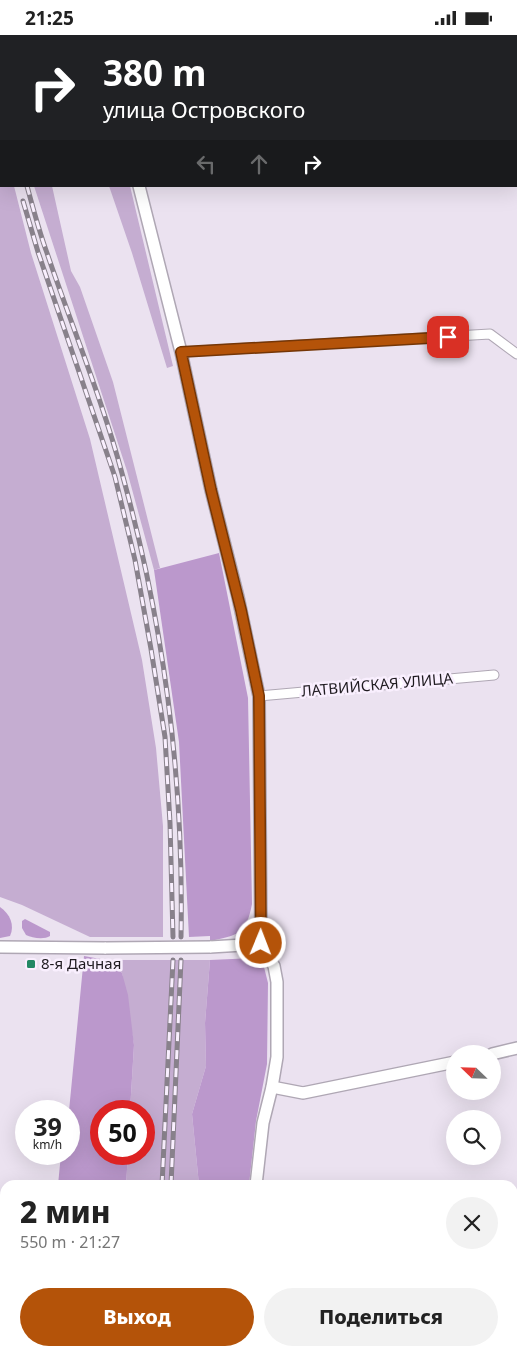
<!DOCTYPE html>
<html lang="ru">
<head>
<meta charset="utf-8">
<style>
  body { margin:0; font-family:"Noto Sans",sans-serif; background:#f2f2f2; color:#222; height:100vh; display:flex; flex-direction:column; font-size:19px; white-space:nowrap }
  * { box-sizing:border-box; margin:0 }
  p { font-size:16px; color:#767676 }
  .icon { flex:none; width:28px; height:28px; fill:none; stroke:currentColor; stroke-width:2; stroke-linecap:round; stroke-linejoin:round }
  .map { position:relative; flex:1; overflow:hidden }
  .drawer { position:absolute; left:0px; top:1145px; width:518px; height:176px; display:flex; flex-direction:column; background:#fff; border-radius:15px 15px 0 0; box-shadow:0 5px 20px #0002 }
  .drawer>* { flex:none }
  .guide { position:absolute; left:0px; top:0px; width:518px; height:152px; box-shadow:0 5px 20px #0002; background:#202124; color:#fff; overflow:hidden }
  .needle { width:32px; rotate:293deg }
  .fabs { position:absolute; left:446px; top:1010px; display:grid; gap:10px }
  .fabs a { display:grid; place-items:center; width:55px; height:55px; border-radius:50%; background:#fff; box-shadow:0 5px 20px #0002; font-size:25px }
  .speed { position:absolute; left:15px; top:1065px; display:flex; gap:10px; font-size:25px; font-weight:700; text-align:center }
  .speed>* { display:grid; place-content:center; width:65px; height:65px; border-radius:50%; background:#fff; box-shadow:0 5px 20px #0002; line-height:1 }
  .speed small { font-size:12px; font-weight:400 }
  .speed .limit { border:8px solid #d22; background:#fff; color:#111 }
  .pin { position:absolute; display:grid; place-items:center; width:42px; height:42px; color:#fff; margin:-21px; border-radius:10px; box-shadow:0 2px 8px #0006 }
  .me { position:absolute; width:55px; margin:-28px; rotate:1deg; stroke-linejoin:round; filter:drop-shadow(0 0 4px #0008) }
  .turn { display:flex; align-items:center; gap:18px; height:105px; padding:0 20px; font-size:22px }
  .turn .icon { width:65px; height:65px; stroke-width:2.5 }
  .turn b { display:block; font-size:35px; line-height:42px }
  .lanes { display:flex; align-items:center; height:48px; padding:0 20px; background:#0003; justify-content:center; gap:25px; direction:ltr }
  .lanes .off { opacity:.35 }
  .round { display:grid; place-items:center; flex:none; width:52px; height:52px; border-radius:26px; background:#f2f2f2 }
  .overview { display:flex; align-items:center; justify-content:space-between; height:85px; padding:0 20px }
  h1 { font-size:30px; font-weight:800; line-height:38px }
  .cta { display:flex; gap:10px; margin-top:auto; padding:10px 20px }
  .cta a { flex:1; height:58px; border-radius:30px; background:#b45309; color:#fff; font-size:20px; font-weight:800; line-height:58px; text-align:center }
  .cta a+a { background:#f2f2f2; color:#222 }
  .status { display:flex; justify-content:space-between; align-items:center; height:35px; padding:0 25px; background:#fff; direction:ltr }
  .status svg { height:14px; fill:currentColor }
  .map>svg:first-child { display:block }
  .green { fill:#c5add1 }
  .forest { fill:#bb98cc }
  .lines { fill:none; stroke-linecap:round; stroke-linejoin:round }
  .street-casing { stroke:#afa7b4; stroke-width:11 }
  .secondary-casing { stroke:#afa7b4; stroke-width:14 }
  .street { stroke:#fff; stroke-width:9 }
  .secondary { stroke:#fff; stroke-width:11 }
  .rail-casing { stroke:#88818b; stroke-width:5 }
  .rail { stroke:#f9effe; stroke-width:3; stroke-dasharray:9; stroke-linecap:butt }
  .secondary-bridge-casing { stroke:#afa7b4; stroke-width:14; stroke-linecap:butt }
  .secondary-bridge { stroke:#fff; stroke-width:11 }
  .route-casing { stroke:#753606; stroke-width:12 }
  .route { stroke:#b45309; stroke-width:9 }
  .poi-dot { fill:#228864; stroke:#f9effe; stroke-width:2 }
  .labels { text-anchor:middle; stroke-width:5; stroke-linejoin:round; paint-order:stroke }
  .street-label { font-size:15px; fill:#1f1b20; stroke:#f9effe }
  .poi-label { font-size:15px; fill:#1f1b20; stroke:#f9effe; text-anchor:start }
</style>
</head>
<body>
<div class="status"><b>21:25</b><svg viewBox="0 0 49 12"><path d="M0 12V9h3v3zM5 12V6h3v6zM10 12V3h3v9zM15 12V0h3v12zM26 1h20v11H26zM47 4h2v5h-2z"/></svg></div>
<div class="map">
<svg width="517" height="1321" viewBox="0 0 517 1321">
  <rect width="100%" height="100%" fill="#ebe2f0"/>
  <!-- green -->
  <g class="green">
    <polygon points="0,97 1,151 14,151 31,218 90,404 142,625 156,713 163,791 163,902 90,902 22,870 0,862"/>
    <polygon points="34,151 52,151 71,236 80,252 113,347 160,533 154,535 127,436"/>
    <polygon points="109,151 130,151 173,331 167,333 132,218"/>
    <polygon points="106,925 210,925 205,988 206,1031 192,1079 199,1150 126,1150 128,1119 144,1119 144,1076 130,1076 134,1010 122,938"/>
    <polygon points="107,1316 157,1316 156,1321 106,1321"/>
  </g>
  <!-- forest -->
  <g class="forest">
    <path d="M 219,518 L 248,663 L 252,869 C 246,900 238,900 210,906 L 210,901 L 189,902 L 179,707 L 154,535 Z"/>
    <path d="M 0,872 C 10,879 15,890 10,901 L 0,903 Z"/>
    <path d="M 25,884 L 50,897 L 50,901 C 44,905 32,903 26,900 L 22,893 L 22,886 Z"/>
    <polygon points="84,921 106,925 122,938 128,960 134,1010 130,1076 101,1076 101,1119 128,1119 126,1150 58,1150 61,1119 69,1119 69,1076"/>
    <polygon points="254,923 262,924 268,948 267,1029 256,1086 249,1150 199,1150 192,1079 206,1031 205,988 210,925"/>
    <polygon points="35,1316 107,1316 106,1321 35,1321"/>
    <polygon points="157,1316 231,1316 231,1321 156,1321"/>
  </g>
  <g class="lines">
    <!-- street casing -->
    <g class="street-casing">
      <g id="street">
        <polyline points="181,317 490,299 517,319"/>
        <polyline points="259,661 494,640"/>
      </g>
    </g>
    <!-- secondary casing -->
    <g class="secondary-casing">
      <g id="secondary">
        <polyline points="102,0 102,1"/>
        <polyline points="139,151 181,317 211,455 238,562 259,661 261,909 274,931 277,947 277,1022 272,1052 263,1088 256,1150"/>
        <polyline points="0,912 106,913"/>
        <polyline points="210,912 261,909"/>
        <polyline points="492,1019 517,1013"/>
        <polyline points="272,1052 303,1058 455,1027"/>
        <polyline points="236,1321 237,1316"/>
      </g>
    </g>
    <!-- street -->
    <use href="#street" class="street"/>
    <!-- secondary -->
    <use href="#secondary" class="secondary"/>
    <!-- rail casing -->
    <g class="rail-casing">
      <g id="rail">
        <polyline points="0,26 1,33"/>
        <polyline points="0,69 1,76"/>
        <path d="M 27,151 C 33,173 39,196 47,218 C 72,292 103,366 123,442 C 164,591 184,747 181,902"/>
        <polyline points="23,166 38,217 115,442 135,525 151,614 165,702 170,788 173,902"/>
        <polyline points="162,1150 173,925"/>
        <polyline points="171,1150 181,925"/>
        <polyline points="143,1321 144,1316"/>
      </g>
    </g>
    <!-- rail -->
    <use href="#rail" class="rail"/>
    <!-- secondary-bridge casing -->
    <g class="secondary-bridge-casing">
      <polyline id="secondary-bridge" points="106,913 210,912"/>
    </g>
    <!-- secondary-bridge -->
    <use href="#secondary-bridge" class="secondary-bridge"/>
  </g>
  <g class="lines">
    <!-- route casing -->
    <g class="route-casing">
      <polyline id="route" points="261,908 259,661 241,575 211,455 181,317 448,302"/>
    </g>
    <!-- route -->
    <use href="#route" class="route"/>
  </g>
  <!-- markers -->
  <rect class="poi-dot" x="26" y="924" width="10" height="10" rx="2.5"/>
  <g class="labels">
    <!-- street labels -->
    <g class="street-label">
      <text transform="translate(377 650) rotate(-5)" y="5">ЛАТВИЙСКАЯ УЛИЦА</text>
    </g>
    <!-- poi labels -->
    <g class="poi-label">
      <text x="41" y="934">8-я Дачная</text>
    </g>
  </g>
</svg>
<div class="fabs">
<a><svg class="needle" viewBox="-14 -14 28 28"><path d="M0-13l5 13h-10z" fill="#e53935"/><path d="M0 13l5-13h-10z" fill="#767676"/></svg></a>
<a><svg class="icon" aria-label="search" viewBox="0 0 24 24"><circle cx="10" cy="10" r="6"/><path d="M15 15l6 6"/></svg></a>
</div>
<div class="speed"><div>39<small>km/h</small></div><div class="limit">50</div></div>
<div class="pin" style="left:448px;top:302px;background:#d93025"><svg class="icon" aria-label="arrive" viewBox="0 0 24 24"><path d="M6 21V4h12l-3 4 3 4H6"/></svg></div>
<svg class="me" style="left:261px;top:908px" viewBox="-20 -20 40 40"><circle r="17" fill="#b45309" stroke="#fff" stroke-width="3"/><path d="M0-11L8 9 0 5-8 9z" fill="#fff"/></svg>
<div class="guide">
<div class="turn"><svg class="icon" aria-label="right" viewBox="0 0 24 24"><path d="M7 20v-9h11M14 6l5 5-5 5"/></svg><div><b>380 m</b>улица Островского</div></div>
<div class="lanes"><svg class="icon off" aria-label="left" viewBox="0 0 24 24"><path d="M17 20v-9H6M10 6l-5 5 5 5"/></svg><svg class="icon off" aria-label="ahead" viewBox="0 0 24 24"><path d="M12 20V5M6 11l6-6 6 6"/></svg><svg class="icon" aria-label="right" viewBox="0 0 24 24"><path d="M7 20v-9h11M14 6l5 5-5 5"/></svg></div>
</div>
<section class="drawer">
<div class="overview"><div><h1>2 мин</h1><p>550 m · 21:27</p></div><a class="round"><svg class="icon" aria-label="close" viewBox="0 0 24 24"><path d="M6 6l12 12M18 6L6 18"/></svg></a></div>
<div class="cta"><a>Выход</a><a>Поделиться</a></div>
</section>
</div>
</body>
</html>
